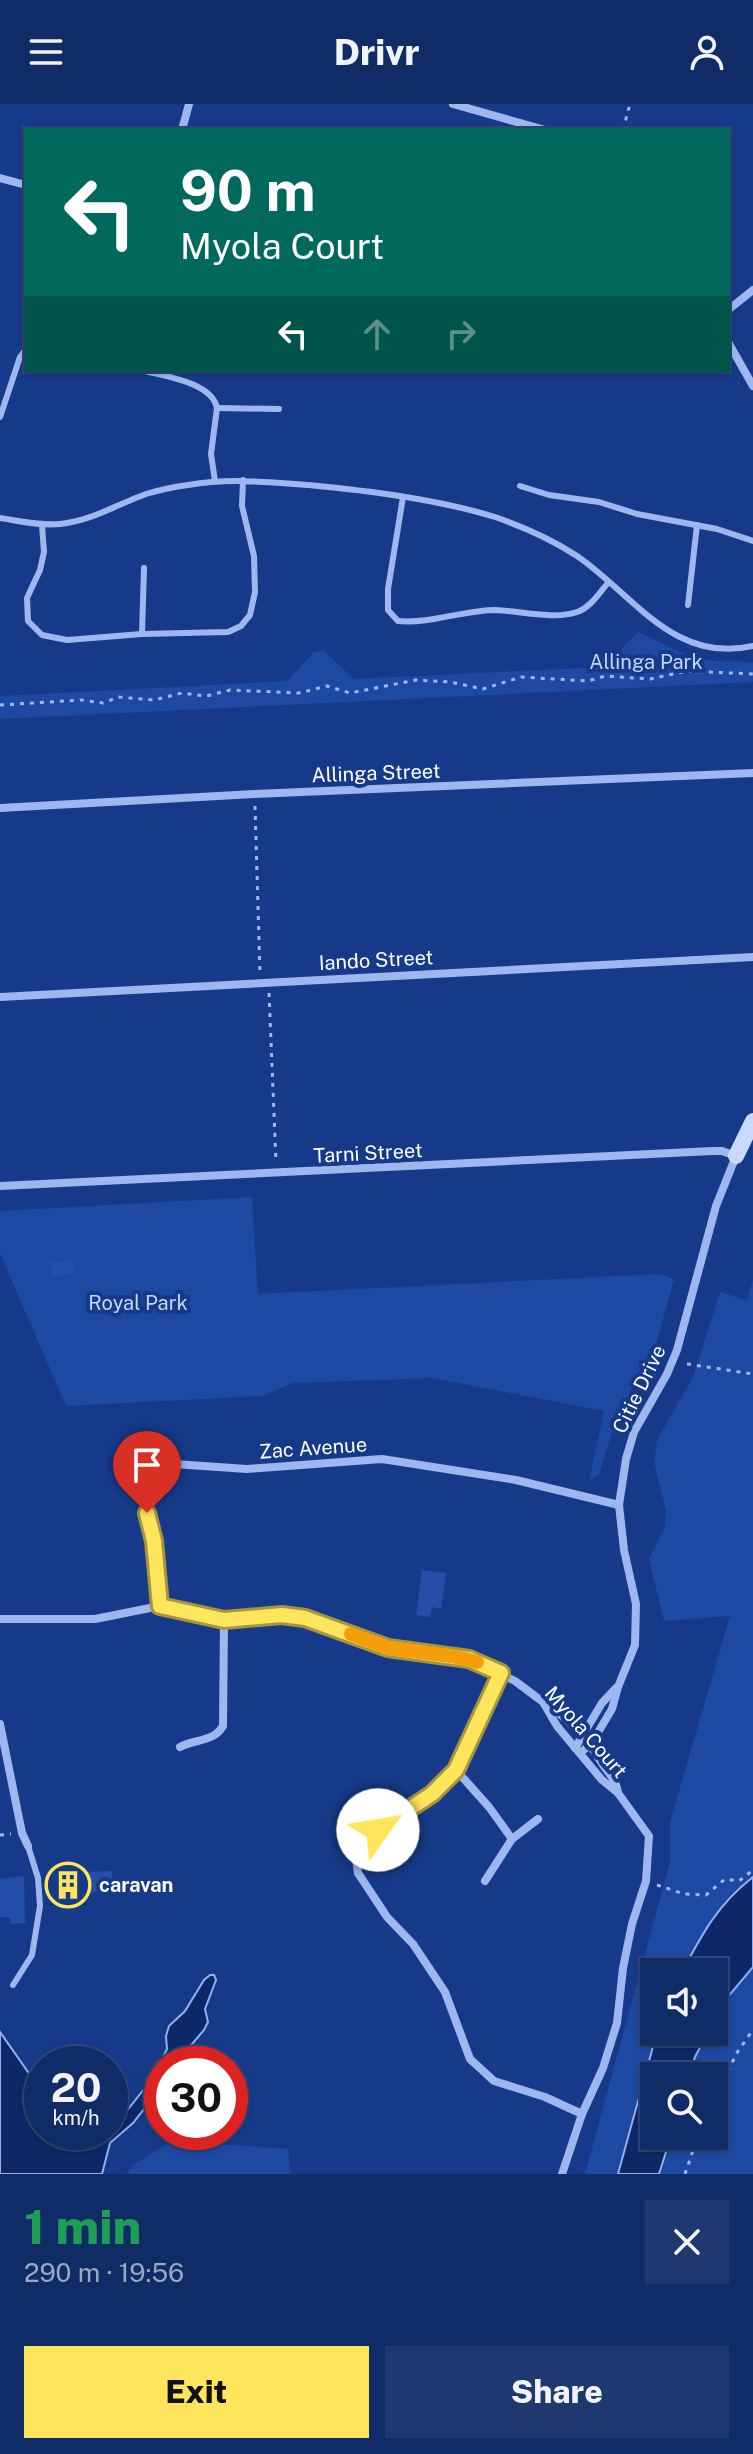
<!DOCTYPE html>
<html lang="en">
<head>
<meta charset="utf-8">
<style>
  body { margin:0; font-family:"Public Sans",sans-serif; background:#1e3870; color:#f1f3f6; height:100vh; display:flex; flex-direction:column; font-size:30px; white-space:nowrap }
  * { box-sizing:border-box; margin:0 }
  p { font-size:26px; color:#9ca7c0 }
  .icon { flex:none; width:44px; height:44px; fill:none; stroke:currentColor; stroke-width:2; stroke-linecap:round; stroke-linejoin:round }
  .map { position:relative; height:2070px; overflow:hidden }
  .side { display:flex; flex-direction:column; background:#102c67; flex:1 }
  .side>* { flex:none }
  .guide { position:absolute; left:24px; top:24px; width:706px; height:244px; border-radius:0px; box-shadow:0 2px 6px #0004,0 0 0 2px #30487b; background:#00695c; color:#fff; overflow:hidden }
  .buttons { position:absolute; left:640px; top:1854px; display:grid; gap:16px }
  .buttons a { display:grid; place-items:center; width:88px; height:88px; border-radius:0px; background:#102c67; box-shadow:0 2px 6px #0004,0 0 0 2px #30487b; font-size:40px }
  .speed { position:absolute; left:24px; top:1942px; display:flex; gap:16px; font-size:40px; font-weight:700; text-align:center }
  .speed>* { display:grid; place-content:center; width:104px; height:104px; border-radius:50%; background:#102c67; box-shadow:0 2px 6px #0004,0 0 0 2px #30487b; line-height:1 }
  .speed small { font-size:20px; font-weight:400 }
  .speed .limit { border:12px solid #d22; background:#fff; color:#111 }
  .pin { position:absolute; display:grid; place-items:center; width:68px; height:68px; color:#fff; margin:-82px -34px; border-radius:50% 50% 50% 0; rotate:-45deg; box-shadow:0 0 8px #0007 }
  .pin .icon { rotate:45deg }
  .me { position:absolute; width:88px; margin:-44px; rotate:58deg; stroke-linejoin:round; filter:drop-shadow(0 0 6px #0008) }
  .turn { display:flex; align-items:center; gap:28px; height:168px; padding:0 24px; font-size:36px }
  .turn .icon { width:104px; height:104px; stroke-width:2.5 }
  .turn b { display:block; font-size:56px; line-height:68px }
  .lanes { display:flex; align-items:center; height:76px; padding:0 24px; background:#0003; justify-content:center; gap:40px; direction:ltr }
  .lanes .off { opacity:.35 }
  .round { display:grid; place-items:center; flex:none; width:84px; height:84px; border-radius:0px; background:#1e3870 }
  .head { display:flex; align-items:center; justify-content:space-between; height:136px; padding:0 24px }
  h1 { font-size:48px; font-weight:800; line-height:60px; color:#1e9e55 }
  .button { display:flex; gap:16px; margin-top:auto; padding:16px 24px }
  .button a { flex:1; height:92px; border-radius:0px; background:#ffe55c; color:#111; font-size:32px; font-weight:800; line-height:92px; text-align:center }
  .button a+a { background:#1e3870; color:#f1f3f6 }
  header { display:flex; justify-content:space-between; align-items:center; height:104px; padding:0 24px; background:#102c67; font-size:36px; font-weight:800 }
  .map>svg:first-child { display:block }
  .green { fill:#1e49a3; fill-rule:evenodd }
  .water { fill:#0e2867; stroke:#90b1f1; stroke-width:2 }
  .building { fill:#244ea8 }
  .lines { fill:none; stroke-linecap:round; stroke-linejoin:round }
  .path { stroke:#9eb8ef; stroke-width:3; stroke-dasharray:4 6; stroke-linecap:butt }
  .lane { stroke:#9eb8ef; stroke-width:6 }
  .street { stroke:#9eb8ef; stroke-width:8 }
  .secondary { stroke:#cbdafa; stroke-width:16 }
  .route-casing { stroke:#a6953c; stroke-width:20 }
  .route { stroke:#ffe55c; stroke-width:14 }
  .slow { stroke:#f59e0b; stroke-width:14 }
  .labels { text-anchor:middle; stroke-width:8; stroke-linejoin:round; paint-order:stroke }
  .park-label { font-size:20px; fill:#c4d6fb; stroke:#163a89 }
  .street-label { font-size:20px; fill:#fff; stroke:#163a89 }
  .poi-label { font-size:20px; font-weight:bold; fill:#fff; stroke:#163a89; text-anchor:start }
</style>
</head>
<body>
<header><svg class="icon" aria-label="menu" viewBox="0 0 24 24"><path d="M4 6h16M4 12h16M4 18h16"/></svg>Drivr<svg class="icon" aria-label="person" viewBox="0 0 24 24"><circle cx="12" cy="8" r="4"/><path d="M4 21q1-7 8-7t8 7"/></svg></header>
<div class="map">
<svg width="753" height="2070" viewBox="0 0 753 2070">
  <rect width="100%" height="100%" fill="#163a89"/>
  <!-- green -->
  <g class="green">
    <polygon points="638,528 678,547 711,557 753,558 753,578 0,615 0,590 2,592 287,577 314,548 324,547 354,575 604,563"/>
    <polygon points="252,1093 258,1190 659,1170 674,1175 656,1241 617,1311 599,1371 589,1377 604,1307 432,1274 293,1279 262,1292 66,1302 0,1149 0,1107"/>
    <path d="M 753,1176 L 753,2070 L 585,2070 L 670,1758 L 670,1718 L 730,1512 L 664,1517 L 649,1455 L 665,1422 L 666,1407 L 654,1358 L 657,1336 L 693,1273 L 720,1188 L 747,1196 ZM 654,1868 L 714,1868 L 714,1928 L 654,1928 ZM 654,1972 L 714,1972 L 714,2032 L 654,2032 Z"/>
    <polygon points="172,2037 288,2045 291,2070 126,2070 133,2061"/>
  </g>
  <!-- water -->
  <g class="water">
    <path d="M 753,1773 L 753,1863 L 721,1901 L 714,1916 L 714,1868 L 682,1868 C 702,1830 718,1800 753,1773 Z"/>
    <polygon points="210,1871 214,1871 216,1876 205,1905 208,1918 204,1926 175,1960 162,1960 162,1982 133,2019 110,2039 102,2070 0,2070 0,1928 42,1988 42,2028 73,2028 83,2039 110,2028 152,1975 167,1945 166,1932 169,1922 185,1907 204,1876"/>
    <polygon points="657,1928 708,1928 695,1953 689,1972 654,1972 654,2032 671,2032 659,2070 618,2070"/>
  </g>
  <!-- building -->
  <g class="building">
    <polygon points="74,1156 75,1170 52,1172 51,1158"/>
    <polygon points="422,1466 446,1469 441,1505 432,1503 430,1513 416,1511"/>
    <polygon points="80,1766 80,1768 112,1767 113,1790 100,1791 98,1788 72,1792 73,1795 61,1795 56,1790 56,1774 60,1767"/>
    <polygon points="24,1772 25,1819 12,1820 10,1814 0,1813 0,1775"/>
  </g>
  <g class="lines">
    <!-- path -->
    <g class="path">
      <polyline points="623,26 630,0"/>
      <polyline points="0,601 81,596 103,599 118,593 154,596 182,589 206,592 230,586 299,589 327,582 350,589 416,576 450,578 483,585 521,573 588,577 605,572 650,575 687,567 753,570"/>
      <polyline points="255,702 260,870"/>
      <polyline points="269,889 276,1058"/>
      <polyline points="687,1260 753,1270"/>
      <polyline points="0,1731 11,1730"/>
      <polyline points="657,1781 684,1790 706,1791 725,1775 739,1777 753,1766"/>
      <polyline points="714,1994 738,1947 753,1926"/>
      <polyline points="685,2070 698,2032"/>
    </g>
    <!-- lane -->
    <g class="lane">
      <path d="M 141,266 C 163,272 212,278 217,304 L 211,350 L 215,377"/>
      <polyline points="217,304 279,305"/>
      <polyline points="0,313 20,253 26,245"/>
      <polyline points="520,382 549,391 599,398 637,410 717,425 753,437"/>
      <path d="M 403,393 L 388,485 L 388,506 L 398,517 C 432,520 463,506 496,506 C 519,507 555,516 577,508 C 590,504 599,489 608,479"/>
      <path d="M 0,414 C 20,417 40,422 60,420 C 91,417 118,400 146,390 C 159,386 174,383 188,381 C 229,374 268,378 309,381 C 370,387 436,395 495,413 C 524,423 551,435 577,452 C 633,490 673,560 753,542"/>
      <polyline points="42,421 44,448 40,466 27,494 28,517 42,531 67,536 142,530 228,528 241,522 250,511 255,488 254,452 242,402 243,376"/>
      <polyline points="688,501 697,421"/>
      <polyline points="142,530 144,464"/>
      <polyline points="13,1881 32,1851 40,1802 38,1774 28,1742"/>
    </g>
    <!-- street -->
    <g class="street">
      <polyline points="453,0 545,26"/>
      <polyline points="182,26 189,0"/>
      <polyline points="0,74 26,81"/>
      <polyline points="728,206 753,186"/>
      <polyline points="728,238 753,282"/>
      <polyline points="0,704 254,690 753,669"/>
      <polyline points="0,893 753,853"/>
      <polyline points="0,1082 712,1047 722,1047 736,1052 716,1102 677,1246 667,1270 634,1328 626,1355 619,1401 624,1446 636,1500 635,1541 618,1583 612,1605 591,1640 580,1649"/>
      <polyline points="160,1502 154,1437 141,1381 145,1367 159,1359 247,1365 382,1355 516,1376 619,1401"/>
      <polyline points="0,1515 95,1515 160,1502 224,1516 282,1511 305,1514 388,1544 469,1555 515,1577 543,1598 557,1622 602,1676 618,1689 649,1732 646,1777 632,1820 623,1864 617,1919 603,1964 582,2010 562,2070"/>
      <polyline points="501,1569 456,1666 432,1690 378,1726 361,1740 356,1755 358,1769 387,1813 413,1840 445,1888 470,1955 494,1977 545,1993 582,2010"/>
      <path d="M 547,1601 C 573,1618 587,1635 603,1661 C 609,1670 617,1677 618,1689"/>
      <polyline points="0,1620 22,1729 28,1742"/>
      <path d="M 180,1643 C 195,1635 214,1638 223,1622 L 224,1516"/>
      <polyline points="575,1644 602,1599 617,1583"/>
      <polyline points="456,1666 489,1703 512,1735"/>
      <polyline points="485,1777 512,1735 538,1715"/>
    </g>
    <!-- secondary -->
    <polyline class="secondary" points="736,1052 753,1017"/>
  </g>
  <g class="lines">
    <!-- route casing -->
    <g class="route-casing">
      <polyline id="route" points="147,1409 154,1437 160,1502 224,1516 282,1511 305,1514 388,1544 469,1555 501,1569 456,1666 432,1690 378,1726"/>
    </g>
    <!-- route -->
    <use href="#route" class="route"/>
    <!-- slow -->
    <polyline class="slow" points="351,1530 388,1544 452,1552 477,1558"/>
  </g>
  <!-- icons -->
  <defs>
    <g id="building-ring" transform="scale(2.3)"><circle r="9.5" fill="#163a89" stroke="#ffe55c" stroke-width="1.5"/><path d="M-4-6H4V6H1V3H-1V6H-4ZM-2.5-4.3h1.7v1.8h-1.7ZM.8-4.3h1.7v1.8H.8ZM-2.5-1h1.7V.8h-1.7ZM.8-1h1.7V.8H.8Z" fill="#ffe55c"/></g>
  </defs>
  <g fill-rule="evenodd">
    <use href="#building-ring" x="68" y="1781"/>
  </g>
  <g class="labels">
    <!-- park labels -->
    <g class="park-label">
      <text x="646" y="565">Allinga Park</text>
      <text x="138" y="1206">Royal Park</text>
    </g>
    <!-- street labels -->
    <g class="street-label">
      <text transform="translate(376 669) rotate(-2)" y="7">Allinga Street</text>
      <text transform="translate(376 856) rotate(-3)" y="7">Iando Street</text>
      <text transform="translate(368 1049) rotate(-3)" y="7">Tarni Street</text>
      <text transform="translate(639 1285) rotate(-64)" y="7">Citie Drive</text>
      <text transform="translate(313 1344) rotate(-4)" y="7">Zac Avenue</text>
      <text transform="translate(586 1628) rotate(49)" y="7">Myola Court</text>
    </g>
    <!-- poi labels -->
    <g class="poi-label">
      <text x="99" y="1788">caravan</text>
    </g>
  </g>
</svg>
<div class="buttons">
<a><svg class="icon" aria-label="sound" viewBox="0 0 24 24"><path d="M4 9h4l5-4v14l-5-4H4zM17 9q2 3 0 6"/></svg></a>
<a><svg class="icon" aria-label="search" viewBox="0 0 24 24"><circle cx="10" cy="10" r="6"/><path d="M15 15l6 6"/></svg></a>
</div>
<div class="speed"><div>20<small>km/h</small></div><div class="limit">30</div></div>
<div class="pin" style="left:147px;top:1409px;background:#d93025"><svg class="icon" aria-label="arrive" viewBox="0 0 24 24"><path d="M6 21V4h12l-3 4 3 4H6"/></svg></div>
<svg class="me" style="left:378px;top:1726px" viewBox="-20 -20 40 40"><circle r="19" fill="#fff"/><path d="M0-13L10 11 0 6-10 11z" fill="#ffe55c"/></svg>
<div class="guide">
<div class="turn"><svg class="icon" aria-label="left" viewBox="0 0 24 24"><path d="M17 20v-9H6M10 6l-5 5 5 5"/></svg><div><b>90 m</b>Myola Court</div></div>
<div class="lanes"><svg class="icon" aria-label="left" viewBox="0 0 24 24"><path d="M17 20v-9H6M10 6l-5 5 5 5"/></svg><svg class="icon off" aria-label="ahead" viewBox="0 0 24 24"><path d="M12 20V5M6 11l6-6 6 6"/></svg><svg class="icon off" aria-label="right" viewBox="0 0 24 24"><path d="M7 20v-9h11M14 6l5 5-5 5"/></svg></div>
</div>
</div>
<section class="side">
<div class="head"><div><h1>1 min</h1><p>290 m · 19:56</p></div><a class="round"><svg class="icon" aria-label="close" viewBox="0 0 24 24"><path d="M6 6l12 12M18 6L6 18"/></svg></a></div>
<div class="button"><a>Exit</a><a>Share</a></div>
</section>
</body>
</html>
